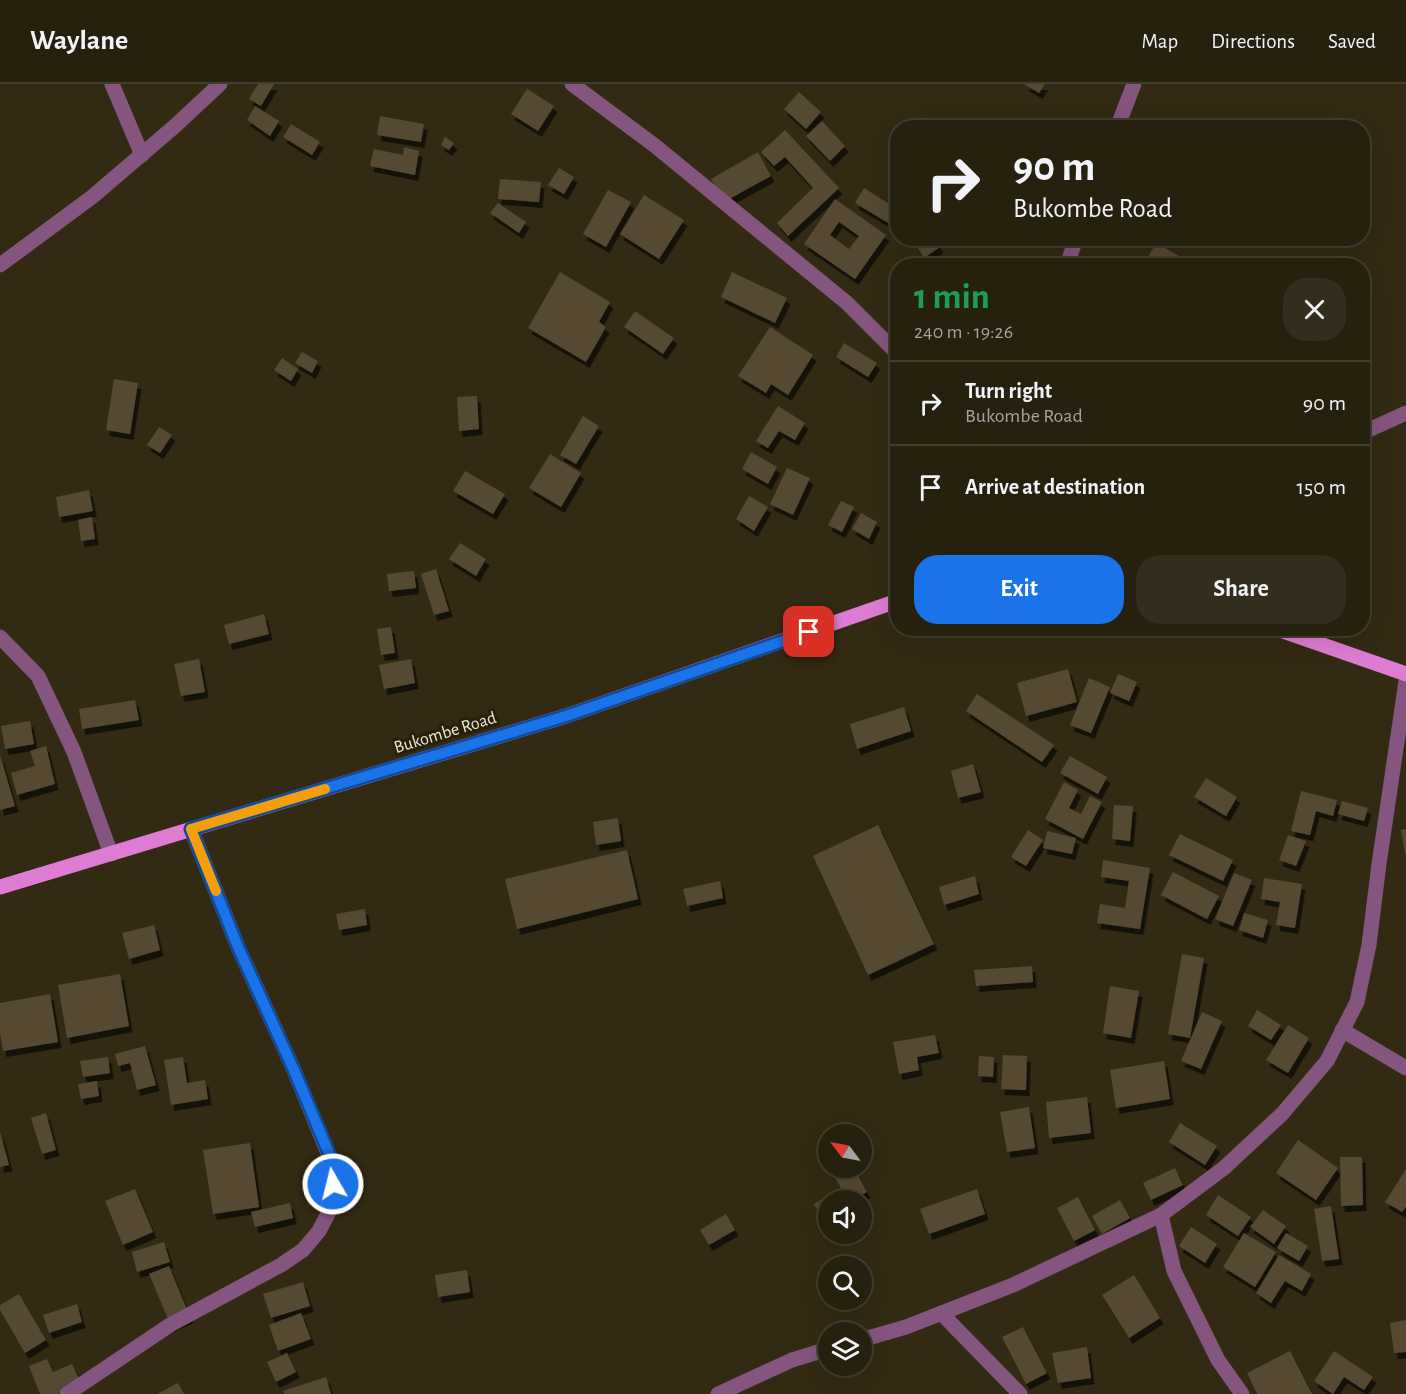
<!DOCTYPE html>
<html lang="en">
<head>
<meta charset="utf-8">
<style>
  body { margin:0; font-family:"Alegreya Sans",sans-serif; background:#322d1c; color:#f1f3f6; height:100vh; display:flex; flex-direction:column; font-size:22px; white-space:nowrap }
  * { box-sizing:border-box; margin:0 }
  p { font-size:20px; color:#a4a39e }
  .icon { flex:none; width:33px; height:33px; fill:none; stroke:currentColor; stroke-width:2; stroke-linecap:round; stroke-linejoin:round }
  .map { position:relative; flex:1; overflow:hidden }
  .sheet { position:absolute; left:890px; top:174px; width:480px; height:378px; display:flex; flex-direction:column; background:#26200e; border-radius:24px; box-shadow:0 6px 24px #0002,0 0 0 2px #423e2e }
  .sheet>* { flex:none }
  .hud { position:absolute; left:890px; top:36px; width:480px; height:126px; border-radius:24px; box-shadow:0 6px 24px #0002,0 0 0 2px #423e2e; background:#26200e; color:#f1f3f6; overflow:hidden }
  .needle { width:39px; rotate:302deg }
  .fabs { position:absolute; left:818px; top:1040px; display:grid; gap:12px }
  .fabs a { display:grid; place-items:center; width:54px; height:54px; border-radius:50%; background:#26200e; box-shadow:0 6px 24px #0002,0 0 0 2px #423e2e; font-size:30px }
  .pin { position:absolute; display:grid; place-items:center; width:51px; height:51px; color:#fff; margin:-26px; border-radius:12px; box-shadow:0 3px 9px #0006 }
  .me { position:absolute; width:66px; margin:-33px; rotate:352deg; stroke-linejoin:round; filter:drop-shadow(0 0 4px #0008) }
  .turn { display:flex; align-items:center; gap:21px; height:126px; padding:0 24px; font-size:27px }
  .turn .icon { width:78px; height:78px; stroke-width:2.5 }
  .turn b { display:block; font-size:42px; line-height:51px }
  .round { display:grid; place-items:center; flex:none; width:63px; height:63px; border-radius:24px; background:#322d1c }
  .headline { display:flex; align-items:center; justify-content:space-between; height:102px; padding:0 24px }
  h1 { font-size:36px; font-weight:700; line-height:45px; color:#1e9e55 }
  .action { display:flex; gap:12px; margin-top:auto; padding:12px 24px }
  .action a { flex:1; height:69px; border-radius:24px; background:#1a73e8; color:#fff; font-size:24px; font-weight:700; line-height:69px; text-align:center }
  .action a+a { background:#322d1c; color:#f1f3f6 }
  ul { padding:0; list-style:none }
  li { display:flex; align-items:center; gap:18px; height:84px; padding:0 24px; border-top:2px solid #423e2e }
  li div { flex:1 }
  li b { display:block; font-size:22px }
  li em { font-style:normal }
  header { display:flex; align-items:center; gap:36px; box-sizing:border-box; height:84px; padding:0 30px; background:#26200e; border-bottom:2px solid #423e2e }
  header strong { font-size:28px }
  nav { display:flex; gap:33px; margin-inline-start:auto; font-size:21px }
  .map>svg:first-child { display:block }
  .building { fill:#544a32; fill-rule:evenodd; filter:url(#shadow) }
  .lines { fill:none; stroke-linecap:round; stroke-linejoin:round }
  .minor { stroke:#84557e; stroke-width:15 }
  .major { stroke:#dd7cd2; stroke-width:15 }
  .route-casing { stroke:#114b97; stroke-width:15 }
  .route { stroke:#1a73e8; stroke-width:10 }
  .slow { stroke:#f59e0b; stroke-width:10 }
  .labels { text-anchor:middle; stroke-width:6; stroke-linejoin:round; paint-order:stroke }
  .street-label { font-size:18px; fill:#ebe6d8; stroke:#292009 }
</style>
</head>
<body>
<header>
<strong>Waylane</strong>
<nav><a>Map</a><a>Directions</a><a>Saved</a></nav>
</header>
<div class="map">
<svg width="1406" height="1310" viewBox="0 0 1406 1310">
  <defs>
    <filter id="shadow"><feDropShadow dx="3.5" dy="6" stdDeviation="0" flood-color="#0009"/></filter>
  </defs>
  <rect width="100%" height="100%" fill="#332a13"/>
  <!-- building -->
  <g class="building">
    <polygon points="258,0 274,0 261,22 249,15"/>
    <polygon points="1024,0 1045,0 1039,9"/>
    <polygon points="527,5 554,22 538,47 511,30"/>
    <polygon points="799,8 821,28 806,45 784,25"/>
    <polygon points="255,22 279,37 270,52 247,36"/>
    <polygon points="380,32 424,40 421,58 377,51"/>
    <polygon points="822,37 845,62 830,77 806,52"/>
    <polygon points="291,40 320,58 312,71 283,53"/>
    <polygon points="785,46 839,104 788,152 777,139 813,104 785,73 774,82 761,68"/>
    <polygon points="445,53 454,59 449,66 441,61"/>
    <polygon points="404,63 419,67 415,91 370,82 374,65 403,71"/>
    <polygon points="758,68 771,92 724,118 711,95"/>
    <polygon points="559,84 574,93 564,110 548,101"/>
    <polygon points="500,95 541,98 539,118 498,115"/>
    <polygon points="864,104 897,125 897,129 890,140 855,119"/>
    <polygon points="608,106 631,118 606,163 583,150"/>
    <polygon points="644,111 684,136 659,175 620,150"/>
    <path d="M 835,115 L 886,151 L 855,195 L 804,160 ZM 839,138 L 859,152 L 849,165 L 830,151 Z"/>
    <polygon points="498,119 526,138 519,149 490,129"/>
    <polygon points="912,154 934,154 940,163 924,174"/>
    <polygon points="1156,159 1197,182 1143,182"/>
    <polygon points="560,188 610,218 599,238 606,243 586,278 528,244"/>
    <polygon points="732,188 787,214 775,239 721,213"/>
    <polygon points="635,227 674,254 663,270 624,243"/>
    <polygon points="770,243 813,271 788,311 771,300 766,309 738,292"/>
    <polygon points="844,259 877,279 868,293 836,273"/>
    <polygon points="302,268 318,277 312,289 295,279"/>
    <polygon points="282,274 298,285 291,297 274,286"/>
    <polygon points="114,295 138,299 130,350 106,346"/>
    <polygon points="477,312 479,345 459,347 457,313"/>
    <polygon points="778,322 805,339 795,356 779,347 768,364 756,357"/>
    <polygon points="583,332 599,342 576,380 560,371"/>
    <polygon points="159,343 172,351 160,369 147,361"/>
    <polygon points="751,368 777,383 768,400 742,385"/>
    <polygon points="550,370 581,389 561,423 529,404"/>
    <polygon points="787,384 810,394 793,431 770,420"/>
    <polygon points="465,387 505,410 493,430 453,407"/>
    <polygon points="89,406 93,427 59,433 56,413"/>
    <polygon points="749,412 768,423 754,447 736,435"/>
    <polygon points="841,417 854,423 842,448 828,441"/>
    <polygon points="861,429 877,438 869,455 852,445"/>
    <polygon points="92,433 95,455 81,457 78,436"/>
    <polygon points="460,459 486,475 476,492 449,475"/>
    <polygon points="436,485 449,527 434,531 421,490"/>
    <polygon points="414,487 416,504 389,507 387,490"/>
    <polygon points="264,530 269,550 229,560 224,541"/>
    <polygon points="391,543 395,569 381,571 377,545"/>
    <polygon points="199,575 205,608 181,612 174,580"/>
    <polygon points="411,575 415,599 384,605 379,581"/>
    <polygon points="1068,585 1077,618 1026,632 1017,599"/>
    <polygon points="1118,590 1137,598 1129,617 1110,609"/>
    <polygon points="1089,594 1110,603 1091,649 1070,641"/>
    <polygon points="977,610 1054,661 1042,678 966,627"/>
    <polygon points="135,616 139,636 82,645 79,625"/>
    <polygon points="904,623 911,647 857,665 850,640"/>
    <polygon points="30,637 34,660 5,665 1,642"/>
    <polygon points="46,662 55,700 17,711 11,689 35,682 30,667"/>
    <polygon points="0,671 15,722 0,726"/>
    <polygon points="1070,672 1107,693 1098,710 1060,689"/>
    <polygon points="973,680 981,708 958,714 951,687"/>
    <polygon points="1206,694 1237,713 1226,732 1194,713"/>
    <polygon points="1064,698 1078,706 1069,724 1081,730 1090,712 1102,718 1083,755 1045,735"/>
    <polygon points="1301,707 1337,716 1333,732 1316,727 1310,751 1291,747"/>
    <polygon points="1342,717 1368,724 1364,737 1338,730"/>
    <polygon points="1114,721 1133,722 1130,757 1112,755"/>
    <polygon points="618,734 621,757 596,761 593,738"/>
    <polygon points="878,741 934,860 868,891 813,772"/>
    <polygon points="1406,745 1406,770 1405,770 1401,746"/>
    <polygon points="1028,746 1043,756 1026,782 1011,773"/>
    <polygon points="1047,747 1076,754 1072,770 1043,764"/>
    <polygon points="1180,750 1233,776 1223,797 1169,771"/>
    <polygon points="1288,751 1306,757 1296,782 1279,776"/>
    <polygon points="627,766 638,815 517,845 505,795"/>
    <polygon points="1103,776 1150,784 1140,845 1097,839 1100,820 1125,824 1129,797 1101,793"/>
    <polygon points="1173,788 1219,812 1207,835 1161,811"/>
    <polygon points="1234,789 1252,796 1233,842 1215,835"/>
    <polygon points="975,792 979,810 944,821 939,803"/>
    <polygon points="1264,794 1302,800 1295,844 1276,841 1280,818 1261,815"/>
    <polygon points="720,797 723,814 687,822 683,805"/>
    <polygon points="365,825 367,841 339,846 336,830"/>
    <polygon points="1244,829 1268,836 1263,854 1239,846"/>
    <polygon points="154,841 160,866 129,875 122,849"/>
    <polygon points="1182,870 1204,874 1190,954 1168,950"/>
    <polygon points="1032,882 1033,898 976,902 974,886"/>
    <polygon points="120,890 129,942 67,954 58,901"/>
    <polygon points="1110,902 1139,907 1131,954 1103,949"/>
    <polygon points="50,910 58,958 3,967 0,949 0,919"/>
    <polygon points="1257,926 1281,941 1271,956 1248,942"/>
    <polygon points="1202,928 1222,937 1201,985 1181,977"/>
    <polygon points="1288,941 1309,954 1288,989 1266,976"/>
    <polygon points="935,951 939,969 917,973 919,986 899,990 893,958"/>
    <polygon points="145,962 156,1001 137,1006 130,979 118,982 115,970"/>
    <polygon points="1003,971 1027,972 1026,1006 1001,1005"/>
    <polygon points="979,972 994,973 993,993 978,992"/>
    <polygon points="108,973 110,989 83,993 80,977"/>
    <polygon points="183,973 187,999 205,996 208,1015 171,1021 164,976"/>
    <polygon points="1164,977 1170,1015 1116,1024 1110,986"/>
    <polygon points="97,997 99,1012 81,1015 78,1000"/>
    <polygon points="1087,1013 1091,1049 1049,1054 1046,1018"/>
    <polygon points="1029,1023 1035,1064 1007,1068 1000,1028"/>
    <polygon points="46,1029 56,1066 42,1070 31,1034"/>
    <polygon points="1180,1039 1217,1062 1205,1081 1169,1058"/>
    <polygon points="0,1048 9,1081 0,1083"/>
    <polygon points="1298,1056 1338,1084 1316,1116 1276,1089"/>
    <polygon points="250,1059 259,1123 213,1130 203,1066"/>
    <polygon points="1340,1073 1362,1073 1363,1121 1341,1122"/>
    <polygon points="836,1083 853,1083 867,1108 853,1116 828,1116 828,1130 822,1134 814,1120 841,1104 830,1086"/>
    <polygon points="1175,1084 1183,1101 1151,1116 1143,1099"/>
    <polygon points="1406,1085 1406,1123 1402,1128 1385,1118"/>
    <polygon points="135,1105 153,1148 123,1161 105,1117"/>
    <polygon points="977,1105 985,1130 929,1150 920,1125"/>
    <polygon points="1218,1111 1251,1133 1238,1152 1206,1131"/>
    <polygon points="1078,1113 1095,1146 1074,1157 1057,1124"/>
    <polygon points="1120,1116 1130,1134 1102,1150 1092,1132"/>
    <polygon points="290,1119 293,1134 255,1143 251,1128"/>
    <polygon points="1331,1122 1339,1175 1322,1177 1314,1125"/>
    <polygon points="1263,1126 1286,1142 1274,1160 1250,1143"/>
    <polygon points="726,1130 735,1146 709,1161 700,1146"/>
    <polygon points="1191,1143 1217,1160 1205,1179 1179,1162"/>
    <polygon points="1244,1149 1276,1168 1255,1203 1223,1183"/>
    <polygon points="1286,1149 1308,1162 1299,1177 1277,1164"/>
    <polygon points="164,1158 170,1178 137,1188 132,1168"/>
    <polygon points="1279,1171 1311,1190 1302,1207 1285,1197 1271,1219 1256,1209"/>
    <polygon points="169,1182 190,1233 171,1242 149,1190"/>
    <polygon points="467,1186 470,1208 438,1213 435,1191"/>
    <polygon points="1134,1191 1160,1234 1129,1254 1102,1211"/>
    <polygon points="303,1198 310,1222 271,1234 263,1210"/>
    <polygon points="19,1210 46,1256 25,1269 0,1226 0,1221"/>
    <polygon points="77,1220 82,1238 49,1249 43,1231"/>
    <polygon points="301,1229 311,1255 278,1267 269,1241"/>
    <polygon points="1406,1236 1406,1268 1394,1269 1390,1239"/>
    <polygon points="1023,1243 1047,1289 1026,1300 1002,1253"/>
    <polygon points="1087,1263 1091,1294 1058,1299 1052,1269"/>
    <polygon points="1290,1267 1312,1310 1257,1310 1247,1289"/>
    <polygon points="1334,1267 1373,1293 1364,1306 1344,1293 1333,1310 1314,1297"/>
    <polygon points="287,1269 296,1288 276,1298 267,1278"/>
    <polygon points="47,1275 53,1288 72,1280 81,1300 57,1310 40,1310 29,1282"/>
    <polygon points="326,1293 331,1310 284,1310 283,1307"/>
    <polygon points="178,1299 184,1310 157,1310"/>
  </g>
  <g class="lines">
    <!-- minor -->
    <g class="minor">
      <polyline points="112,0 142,71"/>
      <polyline points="572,0 654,61 847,219 897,269"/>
      <polyline points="1117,44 1134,0"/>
      <polyline points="0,181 92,113 175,42 220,0"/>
      <polyline points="1067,182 1076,154"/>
      <polyline points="1362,349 1406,329"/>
      <polyline points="0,553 38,592 74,668 111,770"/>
      <polyline points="1342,946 1406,984"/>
      <polyline points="1161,1131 1174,1187 1218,1276 1242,1310"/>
      <polyline points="941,1229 1020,1310"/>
      <polyline points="861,1256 906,1243 1013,1201 1161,1131 1224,1084 1282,1030 1327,977 1357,918 1369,861 1379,780 1406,597"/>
      <polyline points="67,1310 170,1241 281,1181 303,1166 319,1147 333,1120 332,1079 293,984 238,863 191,745"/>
      <polyline points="718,1310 792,1276 828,1265"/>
    </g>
    <!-- major -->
    <g class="major">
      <polyline points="1274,544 1406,590"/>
      <polyline points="0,803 566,632 897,517"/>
    </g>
  </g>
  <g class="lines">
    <!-- route casing -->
    <g class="route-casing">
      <polyline id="route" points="333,1100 333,1079 293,984 238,863 191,745 566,632 809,548"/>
    </g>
    <!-- route -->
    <use href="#route" class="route"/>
    <!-- slow -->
    <polyline class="slow" points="216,807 191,745 325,705"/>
  </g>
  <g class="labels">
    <!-- street labels -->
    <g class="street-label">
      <text transform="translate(445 648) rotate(-17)" y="6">Bukombe Road</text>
    </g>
  </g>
</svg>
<div class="fabs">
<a><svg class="needle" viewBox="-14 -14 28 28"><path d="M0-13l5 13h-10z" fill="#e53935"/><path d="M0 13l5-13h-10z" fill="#a4a39e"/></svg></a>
<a><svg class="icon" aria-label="sound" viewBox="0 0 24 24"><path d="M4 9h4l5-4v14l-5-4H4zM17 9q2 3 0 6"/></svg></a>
<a><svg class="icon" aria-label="search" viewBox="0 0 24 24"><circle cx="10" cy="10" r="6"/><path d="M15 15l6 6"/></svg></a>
<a><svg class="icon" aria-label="layers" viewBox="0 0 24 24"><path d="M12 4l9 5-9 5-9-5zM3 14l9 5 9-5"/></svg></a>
</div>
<div class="pin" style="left:809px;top:548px;background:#d93025"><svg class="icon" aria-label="arrive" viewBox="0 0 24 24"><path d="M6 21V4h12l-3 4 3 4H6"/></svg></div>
<svg class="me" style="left:333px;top:1100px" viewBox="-20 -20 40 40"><circle r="17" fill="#1a73e8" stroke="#fff" stroke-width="3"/><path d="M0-11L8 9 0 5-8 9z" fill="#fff"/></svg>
<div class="hud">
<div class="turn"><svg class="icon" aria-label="right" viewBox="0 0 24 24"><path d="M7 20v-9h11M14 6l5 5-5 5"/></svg><div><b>90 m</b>Bukombe Road</div></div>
</div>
<section class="sheet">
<div class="headline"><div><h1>1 min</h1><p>240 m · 19:26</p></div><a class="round"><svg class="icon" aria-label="close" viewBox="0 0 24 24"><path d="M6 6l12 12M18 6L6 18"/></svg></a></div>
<ul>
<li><svg class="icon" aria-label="right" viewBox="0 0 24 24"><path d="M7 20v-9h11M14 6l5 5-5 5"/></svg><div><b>Turn right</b><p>Bukombe Road</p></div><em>90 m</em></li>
<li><svg class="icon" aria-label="arrive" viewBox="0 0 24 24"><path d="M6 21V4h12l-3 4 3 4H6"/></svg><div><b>Arrive at destination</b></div><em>150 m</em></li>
</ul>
<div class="action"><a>Exit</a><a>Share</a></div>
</section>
</div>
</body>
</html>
